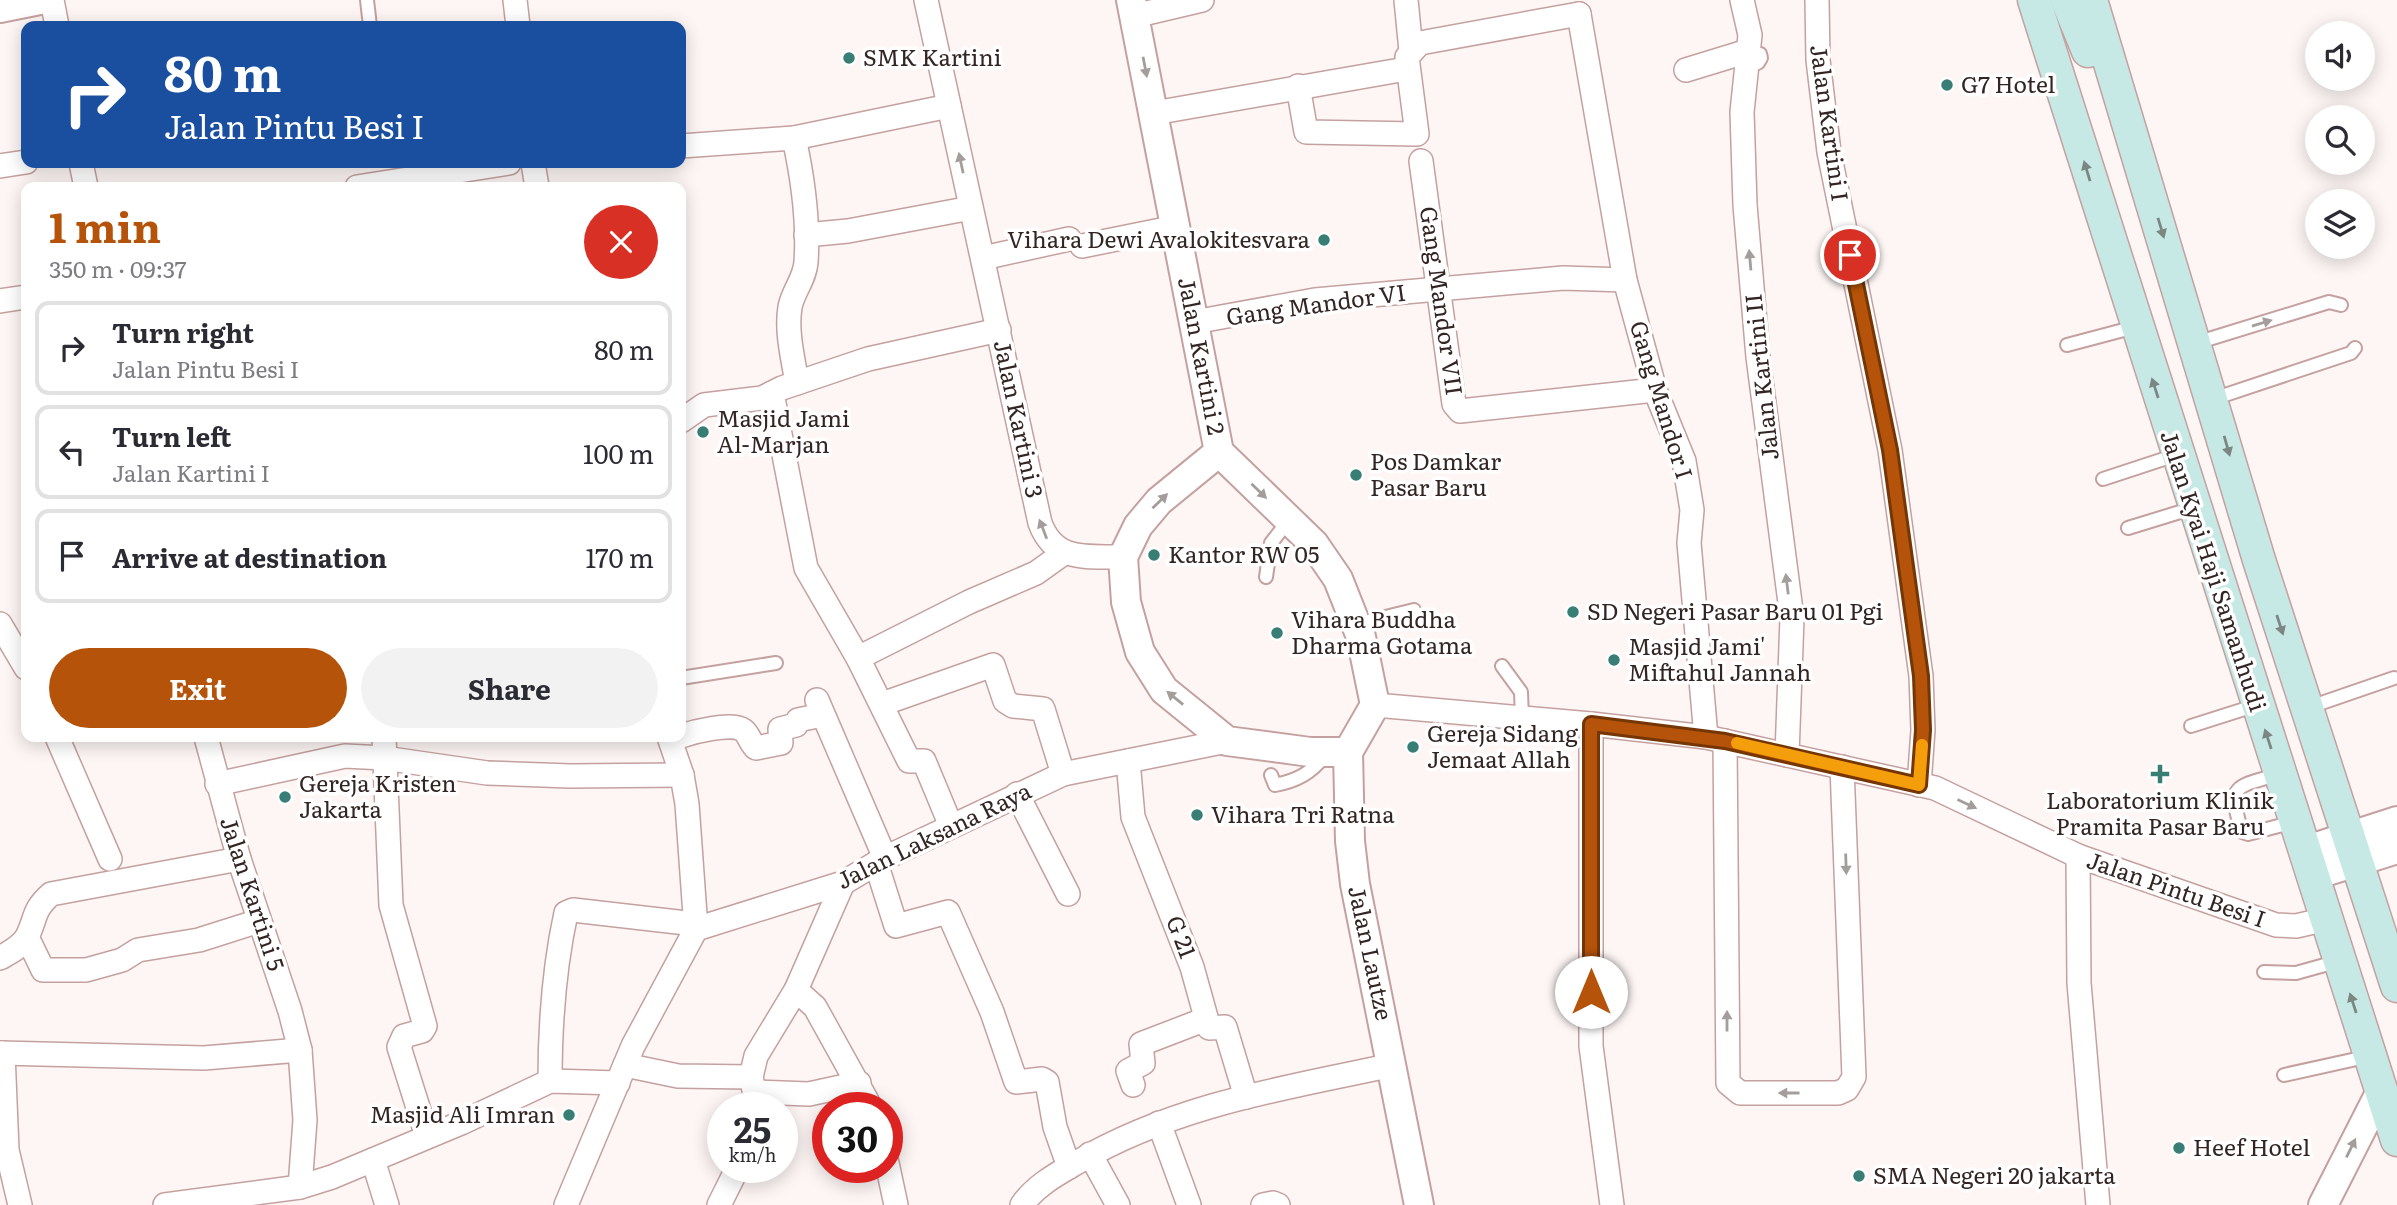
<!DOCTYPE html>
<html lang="en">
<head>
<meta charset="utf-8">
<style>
  body { margin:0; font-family:Literata,serif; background:#f2f2f3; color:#2b2b33; height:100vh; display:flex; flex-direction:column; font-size:26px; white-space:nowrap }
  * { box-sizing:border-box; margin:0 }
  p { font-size:23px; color:#7c7c81 }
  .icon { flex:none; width:38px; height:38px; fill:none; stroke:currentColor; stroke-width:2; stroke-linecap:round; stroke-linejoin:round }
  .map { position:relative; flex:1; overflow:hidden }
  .details { position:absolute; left:21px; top:182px; width:665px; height:560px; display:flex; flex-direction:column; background:#fff; border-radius:14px; box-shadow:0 4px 18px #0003 }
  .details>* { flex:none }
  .banner { position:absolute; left:21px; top:21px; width:665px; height:147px; border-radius:14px; box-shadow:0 4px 18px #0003; background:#1a4fa0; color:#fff; overflow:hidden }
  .tools { position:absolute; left:2305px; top:21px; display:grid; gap:14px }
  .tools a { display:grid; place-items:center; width:70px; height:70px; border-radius:50%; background:#fff; box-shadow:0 4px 18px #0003; font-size:35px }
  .speed { position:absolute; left:707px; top:1092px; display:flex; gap:14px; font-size:35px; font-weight:700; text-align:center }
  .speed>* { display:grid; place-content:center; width:91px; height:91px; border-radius:50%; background:#fff; box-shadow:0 4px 18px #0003; line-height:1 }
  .speed small { font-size:18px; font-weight:400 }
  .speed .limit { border:10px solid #d22; background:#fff; color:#111 }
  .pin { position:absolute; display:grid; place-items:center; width:60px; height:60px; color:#fff; margin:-30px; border:4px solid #fff; border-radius:50%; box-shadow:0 2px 7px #0007 }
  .me { position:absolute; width:77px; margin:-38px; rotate:0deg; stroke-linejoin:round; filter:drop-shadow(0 0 5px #0008) }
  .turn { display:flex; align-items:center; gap:24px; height:147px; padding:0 28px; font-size:32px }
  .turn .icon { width:91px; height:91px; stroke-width:2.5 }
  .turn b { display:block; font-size:49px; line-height:60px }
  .round { display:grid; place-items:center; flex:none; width:74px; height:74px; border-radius:37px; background:#f2f2f3 }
  .summary { display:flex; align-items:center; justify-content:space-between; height:119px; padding:0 28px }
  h1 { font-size:42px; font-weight:700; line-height:52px; color:#b45309 }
  .action { display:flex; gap:14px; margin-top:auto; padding:14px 28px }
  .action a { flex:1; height:80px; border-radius:42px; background:#b45309; color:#fff; font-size:28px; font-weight:700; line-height:80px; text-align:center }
  .action a+a { background:#f2f2f3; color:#2b2b33 }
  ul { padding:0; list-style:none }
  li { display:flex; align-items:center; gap:21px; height:94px; margin:0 14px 10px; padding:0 14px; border:4px solid #e1e1e2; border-radius:14px }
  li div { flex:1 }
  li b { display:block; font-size:26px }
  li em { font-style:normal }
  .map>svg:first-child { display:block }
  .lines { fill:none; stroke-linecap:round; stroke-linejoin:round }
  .service-casing { stroke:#c4a1a0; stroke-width:16 }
  .minor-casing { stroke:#c4a1a0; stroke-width:26 }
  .tertiary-casing { stroke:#c4a1a0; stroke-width:32 }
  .secondary-casing { stroke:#c4a1a0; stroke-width:35 }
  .service { stroke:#fff; stroke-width:12 }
  .minor { stroke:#fff; stroke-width:23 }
  .tertiary { stroke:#fff; stroke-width:28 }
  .secondary { stroke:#c6e9e5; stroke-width:32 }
  .oneway { fill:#a39d9c }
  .oneway2 { fill:#7c8784 }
  .route-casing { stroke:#753606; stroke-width:18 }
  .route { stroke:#b45309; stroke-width:12 }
  .slow { stroke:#f59e0b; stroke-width:12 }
  .poi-dot { fill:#387e74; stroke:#fff; stroke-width:2.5 }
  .labels { text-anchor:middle; stroke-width:7; stroke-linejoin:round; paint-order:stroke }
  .poi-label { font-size:23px; fill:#322524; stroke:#fff; text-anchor:start }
  .street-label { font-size:23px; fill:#322524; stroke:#fff }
</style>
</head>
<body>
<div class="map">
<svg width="2397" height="1205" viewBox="0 0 2397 1205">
  <rect width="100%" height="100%" fill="#fdf6f5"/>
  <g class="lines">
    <!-- service casing -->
    <g class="service-casing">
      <g id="service">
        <polyline points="367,0 370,26"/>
        <polyline points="1747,65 1758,63 1761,58 1760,54 1748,53"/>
        <polyline points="2196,343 2329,302 2341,305"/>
        <polyline points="2067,345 2135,327"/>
        <polyline points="2213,399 2351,353 2355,348"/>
        <polyline points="2103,479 2176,455"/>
        <polyline points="2128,528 2193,508"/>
        <polyline points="1266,577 1271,543 1289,520"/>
        <polyline points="1357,624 1414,610"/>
        <polyline points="1502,666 1521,692 1522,718"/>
        <polyline points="681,678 776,663"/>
        <polyline points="2307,708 2394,678"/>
        <polyline points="2191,726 2257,705"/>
        <path d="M 2279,774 C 2234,788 2227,783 2242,832 L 2248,834 L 2294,822"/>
        <path d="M 1271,775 L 1275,785 C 1296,781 1312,773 1325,755"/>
        <polyline points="2264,972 2296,973 2339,961"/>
        <polyline points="2284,1075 2370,1056"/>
      </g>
    </g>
    <!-- minor casing -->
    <g class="minor-casing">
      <g id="minor">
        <polyline points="52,0 57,26"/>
        <polyline points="515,0 518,26"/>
        <path d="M 926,0 L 1040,523 C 1055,563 1087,556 1123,557"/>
        <polyline points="1406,0 1411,51"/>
        <polyline points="1742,0 1750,35 1742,112 1745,205 1758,357 1792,618 1787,755"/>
        <polyline points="1817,0 1818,60 1829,152 1890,450 1921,676 1923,730 1919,785"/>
        <polyline points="1579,14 1625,280 1655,390 1684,461 1692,510 1689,543 1706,737"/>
        <polyline points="1134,16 1202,0"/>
        <polyline points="1686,70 1748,51"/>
        <polyline points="1298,86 1306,132 1417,134 1407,57 1420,43 1579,14"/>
        <polyline points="1154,113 1406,69"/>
        <path d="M 794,138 C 803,179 809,219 806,262 C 805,279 793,291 790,307 C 786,332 793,358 797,383"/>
        <polyline points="681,146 794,138 949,106"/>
        <polyline points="1421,161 1454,404 1460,411 1655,390"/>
        <polyline points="81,163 86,187"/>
        <polyline points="533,163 537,187"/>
        <polyline points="0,166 26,162"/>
        <polyline points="357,187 509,163"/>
        <polyline points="806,235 848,231 971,208"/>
        <polyline points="1082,246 1176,227"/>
        <polyline points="983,258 1069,239"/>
        <polyline points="0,301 26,297"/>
        <polyline points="1194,322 1315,300 1563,278 1625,280"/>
        <polyline points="772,393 806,568 858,658 909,761 924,761 951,826"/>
        <polyline points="681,421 704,405 762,398 782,388 868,359 999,330"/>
        <polyline points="0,624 26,668"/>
        <polyline points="858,658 969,602 1036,573 1064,553"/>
        <polyline points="817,700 885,858"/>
        <polyline points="882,704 993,665 1005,701 1013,706 1043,709 1063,774"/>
        <polyline points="1375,705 1591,724 1706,737 1935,788 2078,856 2276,925 2296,926 2327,919"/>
        <polyline points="1591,724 1591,1046 1612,1205"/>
        <path d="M 681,736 C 693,732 731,722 743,730 C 749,734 750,743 756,748 L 781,743 L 780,729 L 796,725 L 798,720 L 822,715"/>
        <polyline points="57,737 110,859"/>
        <polyline points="206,737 239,859 290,1011 300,1050 305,1120 300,1187"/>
        <polyline points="384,737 391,905 425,1026 422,1031 404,1036 399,1047 427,1136"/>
        <polyline points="669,737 682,775 687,804 696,929"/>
        <polyline points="1725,741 1728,1083 1740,1093 1838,1093 1847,1089 1854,1077 1842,767"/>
        <polyline points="1128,761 1133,817 1192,967 1209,1028 1225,1027 1246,1097"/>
        <polyline points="217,784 345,756 384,758 487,773 570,776 682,775"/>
        <polyline points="1017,794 1068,894"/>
        <polyline points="2078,856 2079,983 2098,1205"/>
        <polyline points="876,863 896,926 948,912 992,1012 1016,1082 1042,1079 1047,1082 1055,1127 1069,1167"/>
        <polyline points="27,937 43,970 86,970 122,960 138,950 199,940 259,921"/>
        <path d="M 0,958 C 9,953 21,947 27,937 C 37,917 32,911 51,894 L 239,859"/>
        <polyline points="796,990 815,1007 871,1108"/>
        <polyline points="0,1053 204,1058 300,1050"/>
        <polyline points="3,1053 7,1150 20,1205"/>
        <polyline points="625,1065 678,1076 751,1077"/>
        <path d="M 550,1081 C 550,1025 554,968 566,913 L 573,910 L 695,924"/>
        <polyline points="1133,1085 1128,1071 1143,1063 1141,1044 1206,1019"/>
        <polyline points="755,1092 809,1094 859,1083"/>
        <polyline points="758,1108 751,1077 756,1056 796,990 843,883"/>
        <polyline points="1159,1123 1189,1205"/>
        <polyline points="1090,1154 1118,1205"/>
        <polyline points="373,1160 387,1205"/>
        <polyline points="887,1163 896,1205"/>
        <polyline points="165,1205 300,1187 332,1177 461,1123 550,1081 618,1083"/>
        <polyline points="566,1205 633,1046 696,929 843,883 885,858 1063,774 1227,741"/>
        <polyline points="719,1205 738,1167"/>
        <path d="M 1022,1205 C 1035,1186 1057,1174 1076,1163 C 1174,1105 1284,1088 1393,1065"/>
        <polyline points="1263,1205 1273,1203 1278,1205"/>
      </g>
    </g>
    <!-- tertiary casing -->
    <g class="tertiary-casing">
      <g id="tertiary">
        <polyline points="1131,0 1219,452 1314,544 1338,579 1361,637 1375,705 1348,752 1350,841 1355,884 1419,1205"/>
        <polyline points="0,8 40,0"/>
        <polyline points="1219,452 1159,501 1138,526 1123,557 1126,602 1140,652 1164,690 1227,741 1310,752 1348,752"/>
        <polyline points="2304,851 2397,821"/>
        <polyline points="2312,876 2397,849"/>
        <polyline points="2323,1205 2381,1091"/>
      </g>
    </g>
    <!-- secondary casing -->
    <g class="secondary-casing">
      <g id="secondary">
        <polyline points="2034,0 2397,1140"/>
        <polyline points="2067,0 2088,51"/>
        <polyline points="2091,0 2259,560 2397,986"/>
      </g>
    </g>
    <!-- service -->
    <use href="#service" class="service"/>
    <!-- minor -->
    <use href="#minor" class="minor"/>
    <!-- tertiary -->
    <use href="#tertiary" class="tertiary"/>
    <!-- secondary -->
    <use href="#secondary" class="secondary"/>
  </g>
  <!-- one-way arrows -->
  <defs><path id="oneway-solid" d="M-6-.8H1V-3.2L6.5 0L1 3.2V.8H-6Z" transform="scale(1.75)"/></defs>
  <g class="oneway">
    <use href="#oneway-solid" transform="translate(1145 67) rotate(79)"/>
    <use href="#oneway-solid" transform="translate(961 163) rotate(-102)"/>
    <use href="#oneway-solid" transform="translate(1750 260) rotate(-95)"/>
    <use href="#oneway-solid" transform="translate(2262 323) rotate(-17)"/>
    <use href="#oneway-solid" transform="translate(1259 491) rotate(44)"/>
    <use href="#oneway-solid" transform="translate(1160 501) rotate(-44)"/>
    <use href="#oneway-solid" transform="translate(1043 529) rotate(-111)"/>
    <use href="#oneway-solid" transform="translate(1787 584) rotate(-97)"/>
    <use href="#oneway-solid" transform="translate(1175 698) rotate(-141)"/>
    <use href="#oneway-solid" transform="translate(1967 804) rotate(25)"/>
    <use href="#oneway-solid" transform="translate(1846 864) rotate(88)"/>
    <use href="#oneway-solid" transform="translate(1727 1021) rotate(-90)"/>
    <use href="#oneway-solid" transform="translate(1789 1093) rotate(-180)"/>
    <use href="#oneway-solid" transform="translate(2351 1148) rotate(-64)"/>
  </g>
  <g class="oneway2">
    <use href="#oneway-solid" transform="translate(2087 171) rotate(-107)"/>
    <use href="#oneway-solid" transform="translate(2161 228) rotate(73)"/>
    <use href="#oneway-solid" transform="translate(2155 388) rotate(-108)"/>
    <use href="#oneway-solid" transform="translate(2227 446) rotate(74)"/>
    <use href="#oneway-solid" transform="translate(2280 625) rotate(72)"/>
    <use href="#oneway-solid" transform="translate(2268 739) rotate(-108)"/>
    <use href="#oneway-solid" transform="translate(2353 1003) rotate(-108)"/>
  </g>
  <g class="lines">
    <!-- route casing -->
    <g class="route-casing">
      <polyline id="route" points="1591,992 1591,724 1725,741 1919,785 1923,730 1921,676 1890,450 1850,255"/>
    </g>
    <!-- route -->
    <use href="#route" class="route"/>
    <!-- slow -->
    <polyline class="slow" points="1737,743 1919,785 1922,745"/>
  </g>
  <!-- markers -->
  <g class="poi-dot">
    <circle cx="849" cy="58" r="7"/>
    <circle cx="1947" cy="85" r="7"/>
    <circle cx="1324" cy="240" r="7"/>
    <circle cx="703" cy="432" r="7"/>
    <circle cx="1356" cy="475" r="7"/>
    <circle cx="1154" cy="555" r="7"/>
    <circle cx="1573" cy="612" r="7"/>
    <circle cx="1277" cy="633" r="7"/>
    <circle cx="1614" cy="660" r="7"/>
    <circle cx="1413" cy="747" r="7"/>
    <path d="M2156.5 763.5h7v7h7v7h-7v7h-7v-7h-7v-7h7z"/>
    <circle cx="285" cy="797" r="7"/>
    <circle cx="1197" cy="815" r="7"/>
    <circle cx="569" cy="1115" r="7"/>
    <circle cx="2179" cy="1148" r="7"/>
    <circle cx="1859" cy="1176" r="7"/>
  </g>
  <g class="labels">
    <!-- poi labels -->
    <g class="poi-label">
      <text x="863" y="66">SMK Kartini</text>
      <text x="1961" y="93">G7 Hotel</text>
      <text x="1310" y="248" text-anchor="end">Vihara Dewi Avalokitesvara</text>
      <text x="717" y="427">Masjid Jami<tspan x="717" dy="26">Al-Marjan</tspan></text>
      <text x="1370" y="470">Pos Damkar<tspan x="1370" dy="26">Pasar Baru</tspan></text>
      <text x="1168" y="563">Kantor RW 05</text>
      <text x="1587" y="620">SD Negeri Pasar Baru 01 Pgi</text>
      <text x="1291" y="628">Vihara Buddha<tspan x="1291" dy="26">Dharma Gotama</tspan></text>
      <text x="1628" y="655">Masjid Jami'<tspan x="1628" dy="26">Miftahul Jannah</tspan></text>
      <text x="1427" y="742">Gereja Sidang<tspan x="1427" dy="26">Jemaat Allah</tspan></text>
      <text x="299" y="792">Gereja Kristen<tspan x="299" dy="26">Jakarta</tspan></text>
      <text x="2160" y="809" text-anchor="middle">Laboratorium Klinik<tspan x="2160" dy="26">Pramita Pasar Baru</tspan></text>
      <text x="1211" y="823">Vihara Tri Ratna</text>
      <text x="555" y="1123" text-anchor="end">Masjid Ali Imran</text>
      <text x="2193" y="1156">Heef Hotel</text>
      <text x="1873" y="1184">SMA Negeri 20 jakarta</text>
    </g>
    <!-- street labels -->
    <g class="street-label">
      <text transform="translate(1829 123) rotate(82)" y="8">Jalan Kartini I</text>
      <text transform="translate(1441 301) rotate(82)" y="8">Gang Mandor VII</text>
      <text transform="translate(1316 305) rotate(-8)" y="8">Gang Mandor VI</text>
      <text transform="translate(1201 356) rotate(79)" y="8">Jalan Kartini 2</text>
      <text transform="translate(1762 377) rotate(-96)" y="8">Jalan Kartini II</text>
      <text transform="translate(1661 400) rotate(73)" y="8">Gang Mandor I</text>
      <text transform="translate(1018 419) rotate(78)" y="8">Jalan Kartini 3</text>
      <text transform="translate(2213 571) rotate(72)" y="8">Jalan Kyai Haji Samanhudi</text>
      <text transform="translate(934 836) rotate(-26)" y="8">Jalan Laksana Raya</text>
      <text transform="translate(2176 890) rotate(19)" y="8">Jalan Pintu Besi I</text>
      <text transform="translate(252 894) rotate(72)" y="8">Jalan Kartini 5</text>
      <text transform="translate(1181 937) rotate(69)" y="8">G 21</text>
      <text transform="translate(1370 953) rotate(78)" y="8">Jalan Lautze</text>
    </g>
  </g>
</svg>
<div class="tools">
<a><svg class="icon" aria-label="sound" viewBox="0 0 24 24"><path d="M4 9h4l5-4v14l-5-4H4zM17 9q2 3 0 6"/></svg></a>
<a><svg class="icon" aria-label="search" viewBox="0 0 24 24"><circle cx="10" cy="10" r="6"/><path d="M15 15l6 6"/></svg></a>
<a><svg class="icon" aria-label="layers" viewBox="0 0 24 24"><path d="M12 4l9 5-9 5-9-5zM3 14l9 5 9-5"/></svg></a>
</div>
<div class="speed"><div>25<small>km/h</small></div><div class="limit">30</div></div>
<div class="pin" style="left:1850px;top:255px;background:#d93025"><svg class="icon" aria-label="arrive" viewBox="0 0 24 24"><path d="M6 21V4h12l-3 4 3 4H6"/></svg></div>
<svg class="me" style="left:1591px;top:992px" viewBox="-20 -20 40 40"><circle r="19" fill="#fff"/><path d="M0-13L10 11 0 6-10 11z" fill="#b45309"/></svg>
<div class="banner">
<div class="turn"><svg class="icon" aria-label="right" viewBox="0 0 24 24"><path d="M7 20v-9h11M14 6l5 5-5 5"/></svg><div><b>80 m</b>Jalan Pintu Besi I</div></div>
</div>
<section class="details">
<div class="summary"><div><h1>1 min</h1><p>350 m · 09:37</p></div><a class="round" style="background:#d93025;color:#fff"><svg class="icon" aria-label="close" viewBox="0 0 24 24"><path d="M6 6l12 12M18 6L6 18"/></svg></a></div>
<ul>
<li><svg class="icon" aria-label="right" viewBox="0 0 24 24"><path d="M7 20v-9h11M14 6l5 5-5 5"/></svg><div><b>Turn right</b><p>Jalan Pintu Besi I</p></div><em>80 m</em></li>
<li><svg class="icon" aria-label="left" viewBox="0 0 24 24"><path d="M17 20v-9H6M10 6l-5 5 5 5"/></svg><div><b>Turn left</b><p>Jalan Kartini I</p></div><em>100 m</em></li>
<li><svg class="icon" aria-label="arrive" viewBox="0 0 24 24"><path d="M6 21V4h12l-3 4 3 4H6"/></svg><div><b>Arrive at destination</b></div><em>170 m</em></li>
</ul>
<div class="action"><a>Exit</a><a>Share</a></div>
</section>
</div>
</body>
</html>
